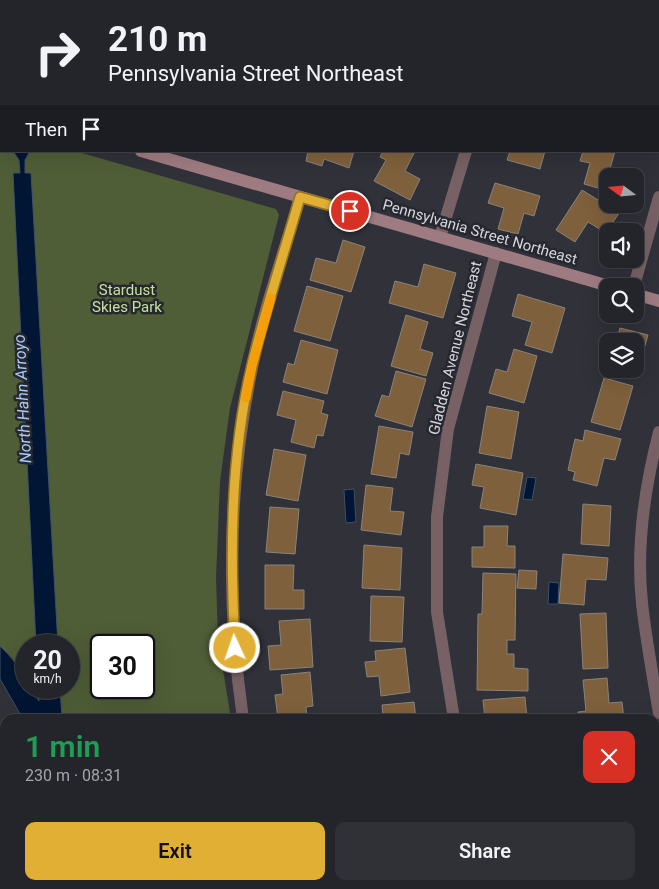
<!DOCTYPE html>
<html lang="en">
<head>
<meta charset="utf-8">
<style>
  body { margin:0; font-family:Roboto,sans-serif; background:#303137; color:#f1f3f6; height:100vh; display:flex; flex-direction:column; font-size:19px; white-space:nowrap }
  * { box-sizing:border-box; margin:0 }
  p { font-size:16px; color:#a3a5a9 }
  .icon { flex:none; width:28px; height:28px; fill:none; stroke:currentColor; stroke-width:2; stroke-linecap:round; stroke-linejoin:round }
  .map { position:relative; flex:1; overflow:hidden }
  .panel { position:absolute; left:0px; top:714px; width:660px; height:176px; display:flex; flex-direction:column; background:#24252b; border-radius:15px 15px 0 0; box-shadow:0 5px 20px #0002,0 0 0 1px #414247 }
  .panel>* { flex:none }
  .top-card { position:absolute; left:0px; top:0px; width:660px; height:152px; box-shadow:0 5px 20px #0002,0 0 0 1px #414247; background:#24252b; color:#f1f3f6; overflow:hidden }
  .needle { width:32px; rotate:286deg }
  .buttons { position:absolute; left:599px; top:168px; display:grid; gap:10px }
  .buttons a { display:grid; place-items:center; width:45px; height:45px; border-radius:10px; background:#24252b; box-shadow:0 5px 20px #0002,0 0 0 1px #414247; font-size:25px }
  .speed { position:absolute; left:15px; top:634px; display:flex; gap:10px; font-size:25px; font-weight:700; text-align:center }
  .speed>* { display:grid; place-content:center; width:65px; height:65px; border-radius:50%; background:#24252b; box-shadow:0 5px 20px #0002,0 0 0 1px #414247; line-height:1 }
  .speed small { font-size:12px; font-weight:400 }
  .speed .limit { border:2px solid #111; border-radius:8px; background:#fff; color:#111 }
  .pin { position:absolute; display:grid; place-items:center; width:42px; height:42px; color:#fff; margin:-21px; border:2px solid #fff; border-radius:50%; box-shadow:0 1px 5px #0007 }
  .me { position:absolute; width:55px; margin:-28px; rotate:357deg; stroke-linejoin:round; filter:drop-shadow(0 0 4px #0008) }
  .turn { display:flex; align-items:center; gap:18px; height:105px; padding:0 25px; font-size:22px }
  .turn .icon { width:65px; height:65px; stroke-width:2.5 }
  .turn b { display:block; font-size:35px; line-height:42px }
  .then { display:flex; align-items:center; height:48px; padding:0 25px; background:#0003; gap:10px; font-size:19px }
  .round { display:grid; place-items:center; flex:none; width:52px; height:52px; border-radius:10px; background:#303137 }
  .overview { display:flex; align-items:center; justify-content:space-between; height:85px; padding:0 25px }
  h1 { font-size:30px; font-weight:600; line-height:38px; color:#1e9e55 }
  .primary-button { display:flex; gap:10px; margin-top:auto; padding:10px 25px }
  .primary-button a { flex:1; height:58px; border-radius:10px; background:#e1af34; color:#111; font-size:20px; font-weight:600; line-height:58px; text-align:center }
  .primary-button a+a { background:#303137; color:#f1f3f6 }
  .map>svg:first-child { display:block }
  .green { fill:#4f5e37; fill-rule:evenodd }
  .water { fill:#011634; stroke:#415066 }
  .building { fill:#7f603c; stroke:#8a837b }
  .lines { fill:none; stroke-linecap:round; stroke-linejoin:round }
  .street { stroke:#776165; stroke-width:12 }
  .secondary { stroke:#9e7b81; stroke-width:12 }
  .route-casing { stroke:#927222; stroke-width:12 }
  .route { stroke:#e1af34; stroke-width:9 }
  .slow { stroke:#f59e0b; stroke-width:9 }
  .labels { text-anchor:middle; stroke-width:5; stroke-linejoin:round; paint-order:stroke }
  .street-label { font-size:15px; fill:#d5d6dc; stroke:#26272f }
  .park-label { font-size:15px; fill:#c5e19c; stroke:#26272f }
  .water-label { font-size:16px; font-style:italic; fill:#a8ccfa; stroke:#26272f }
</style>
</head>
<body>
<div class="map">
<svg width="659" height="889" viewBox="0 0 659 889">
  <rect width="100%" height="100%" fill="#303139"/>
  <!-- green -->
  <path class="green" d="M 0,130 L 1,151 L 75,151 L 276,209 L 279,215 L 230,408 L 220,481 L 216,578 L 218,639 L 231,719 L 44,719 L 39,702 L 30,688 L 69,688 L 69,645 L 26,645 L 26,681 L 12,658 L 0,646 ZM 101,645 L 144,645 L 144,688 L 101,688 Z"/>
  <!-- water -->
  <g class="water">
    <polygon points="13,151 30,151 25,160 25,173 31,173 58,645 36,645 13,173 20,173 19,160"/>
    <polygon points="527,477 536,478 532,500 523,499"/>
    <polygon points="354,489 356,522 346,523 344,490"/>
    <polygon points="549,582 559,583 558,604 548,604"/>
    <path d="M 0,646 C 10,656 26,672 26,688 L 30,688 L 39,701 L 38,688 L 60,688 L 62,719 L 23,719 L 0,679 Z"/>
  </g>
  <!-- building -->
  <g class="building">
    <polygon points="356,0 390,0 390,1"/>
    <polygon points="0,22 1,23 1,57 0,57"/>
    <polygon points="308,151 354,151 349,168 324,159 322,166 306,161"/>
    <polygon points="383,151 415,151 405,171 420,179 410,200 374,181 386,160 380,157"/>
    <polygon points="510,151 545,151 540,169 507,160"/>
    <polygon points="583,151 615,151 610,169 630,174 629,176 608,176 608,191 584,184 590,163 580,161"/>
    <polygon points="495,183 540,196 534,216 524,213 518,234 498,229 504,208 488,203"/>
    <polygon points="582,190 619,213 606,233 588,222 575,242 556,230"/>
    <polygon points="343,240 365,247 351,292 310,280 316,258 336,263"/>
    <polygon points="424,264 456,273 443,318 389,303 395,281 418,287"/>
    <polygon points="307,286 343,296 330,341 294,331"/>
    <polygon points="518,294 565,308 552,353 525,345 532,322 512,316"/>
    <polygon points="406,315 428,322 420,349 433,353 426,376 391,366"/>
    <polygon points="620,328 648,335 636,376 610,369 635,369 635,341 616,341"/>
    <polygon points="301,340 338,350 327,394 283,382 288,363 294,365"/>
    <polygon points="514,349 537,356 524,403 489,393 496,369 507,372"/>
    <polygon points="396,371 426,379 412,427 375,416 382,395 389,397"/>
    <polygon points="604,378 633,386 620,430 591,422"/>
    <polygon points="283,391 324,401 321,413 328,415 323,436 317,435 314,448 291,442 296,420 277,415"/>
    <polygon points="487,406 519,412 511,459 479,453"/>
    <polygon points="379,426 413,432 409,455 400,453 396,478 371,474"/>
    <polygon points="585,430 621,439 615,460 604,458 597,486 573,480 575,472 568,470 575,439 583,441"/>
    <polygon points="274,449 306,455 298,501 266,495"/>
    <polygon points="476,464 523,473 516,515 480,508 484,487 472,485"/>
    <polygon points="366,485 393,488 390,511 404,512 401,535 361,530"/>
    <polygon points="583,504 611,506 609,546 581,544"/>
    <polygon points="270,507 299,509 295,554 266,552"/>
    <polygon points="484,526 508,526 507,546 515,546 515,568 472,567 472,547 484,547"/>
    <polygon points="364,545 402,548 400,590 362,588"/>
    <polygon points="563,554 608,558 606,580 586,579 584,605 559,603"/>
    <polygon points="265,565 294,565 293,590 304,590 304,609 265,609"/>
    <polygon points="519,570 537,571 536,589 517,588"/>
    <polygon points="483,573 516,574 515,640 507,640 507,654 514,654 514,668 528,669 528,691 477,690 478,614 482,614"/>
    <polygon points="371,596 404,597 402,642 370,641"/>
    <polygon points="606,613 608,668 583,669 580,614"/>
    <polygon points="310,619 313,667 270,670 268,646 281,645 279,621"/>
    <polygon points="405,648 410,692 381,696 379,676 367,677 365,662 376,661 375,651"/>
    <polygon points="310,672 313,706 306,707 307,719 278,719 275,695 283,694 281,675"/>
    <polygon points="607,678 609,703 622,702 624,719 579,719 578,712 586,711 583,680"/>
    <polygon points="525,697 527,719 485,719 483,700"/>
    <polygon points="414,702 416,719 383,719 382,705"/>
    <polygon points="5,819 5,875 0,875 0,820"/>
    <rect x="132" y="885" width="53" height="4"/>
    <polygon points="309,885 347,885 348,889 309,889"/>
    <polygon points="394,885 436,885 436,889 395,889"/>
    <polygon points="522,885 556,885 557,889 523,889"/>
    <polygon points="625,885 652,885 653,889 626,889"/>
  </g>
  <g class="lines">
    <!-- street -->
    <g class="street">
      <polyline points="55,1 55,0"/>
      <polyline points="510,1 510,0"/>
      <polyline points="440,237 466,151"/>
      <polyline points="634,286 659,197"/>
      <path d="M 659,432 C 645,486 636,547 642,603 C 646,640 653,677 659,713"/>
      <path d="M 243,719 C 226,601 228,485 252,368 C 263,310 284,254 300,197"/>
      <polyline points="454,719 437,612 437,517 448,429 496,253"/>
      <polyline points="272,885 273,889"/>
      <polyline points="480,885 481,889"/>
      <polyline points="33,889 40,885"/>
    </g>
    <!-- secondary -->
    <g class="secondary">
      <polyline points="0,111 1,111"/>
      <polyline points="141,151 609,286"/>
      <polyline points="635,294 659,301"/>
    </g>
  </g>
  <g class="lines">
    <!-- route casing -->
    <g class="route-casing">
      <path id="route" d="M 235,648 C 230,553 230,458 252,365 C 266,308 284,253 300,197 L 350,211"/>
    </g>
    <!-- route -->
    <use href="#route" class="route"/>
    <!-- slow -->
    <polyline class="slow" points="246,398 252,366 271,298"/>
  </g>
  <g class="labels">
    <!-- street labels -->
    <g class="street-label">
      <text transform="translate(480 232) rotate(16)" y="5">Pennsylvania Street Northeast</text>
      <text transform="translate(455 348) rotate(-76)" y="5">Gladden Avenue Northeast</text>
    </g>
    <!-- park labels -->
    <g class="park-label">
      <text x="127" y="295">Stardust<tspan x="127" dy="17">Skies Park</tspan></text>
    </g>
    <!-- water labels -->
    <g class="water-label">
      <text transform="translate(22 399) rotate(-93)" y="6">North Hahn Arroyo</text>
    </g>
  </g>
</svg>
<div class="buttons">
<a><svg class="needle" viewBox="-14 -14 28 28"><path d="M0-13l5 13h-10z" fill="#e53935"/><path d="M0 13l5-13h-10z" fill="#a3a5a9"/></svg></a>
<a><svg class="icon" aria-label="sound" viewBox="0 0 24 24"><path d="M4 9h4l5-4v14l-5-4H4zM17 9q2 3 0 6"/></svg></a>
<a><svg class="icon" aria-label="search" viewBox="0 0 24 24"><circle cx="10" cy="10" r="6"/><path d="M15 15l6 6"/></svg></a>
<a><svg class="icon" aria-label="layers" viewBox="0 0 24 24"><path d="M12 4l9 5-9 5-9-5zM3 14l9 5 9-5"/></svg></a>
</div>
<div class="speed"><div>20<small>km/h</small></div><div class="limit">30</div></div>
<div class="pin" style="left:350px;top:211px;background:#d93025"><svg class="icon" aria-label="arrive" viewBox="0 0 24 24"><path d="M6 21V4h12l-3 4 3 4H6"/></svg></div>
<svg class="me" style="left:235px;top:648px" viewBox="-20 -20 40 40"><circle r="17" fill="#e1af34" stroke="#fff" stroke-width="3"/><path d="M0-11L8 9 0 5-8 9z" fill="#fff"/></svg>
<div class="top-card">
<div class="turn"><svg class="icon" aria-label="right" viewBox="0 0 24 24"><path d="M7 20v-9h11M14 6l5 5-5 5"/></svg><div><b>210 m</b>Pennsylvania Street Northeast</div></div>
<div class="then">Then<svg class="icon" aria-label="arrive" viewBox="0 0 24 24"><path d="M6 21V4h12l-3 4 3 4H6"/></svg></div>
</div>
<section class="panel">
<div class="overview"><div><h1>1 min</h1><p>230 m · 08:31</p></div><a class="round" style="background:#d93025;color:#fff"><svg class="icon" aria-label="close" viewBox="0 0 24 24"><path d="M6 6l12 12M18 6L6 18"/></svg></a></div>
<div class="primary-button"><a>Exit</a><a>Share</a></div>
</section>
</div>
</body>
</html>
